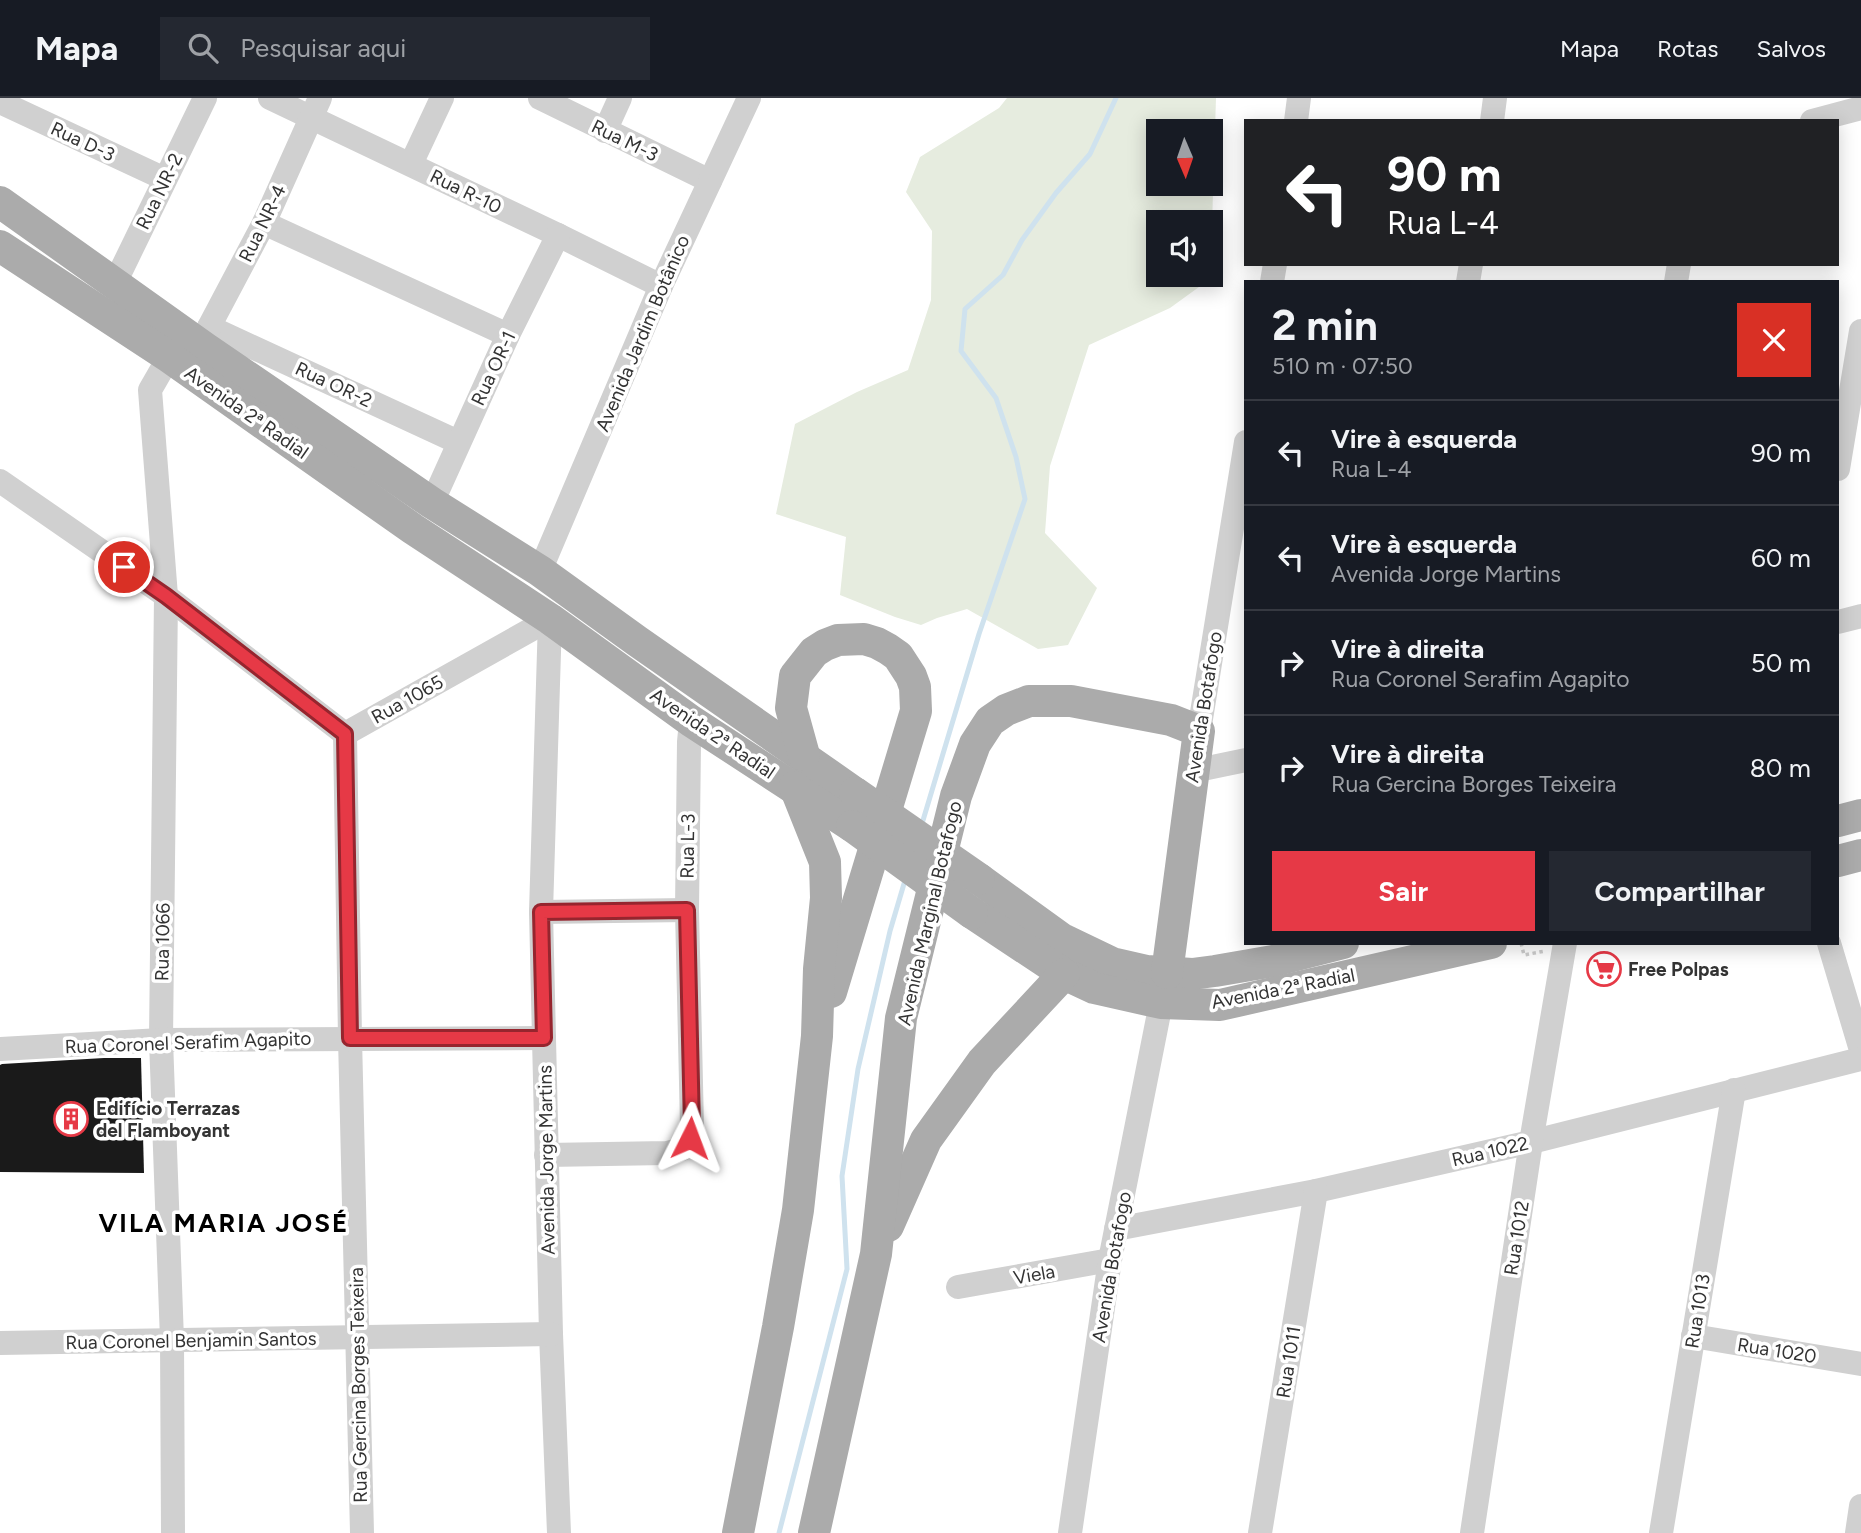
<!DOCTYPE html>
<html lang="pt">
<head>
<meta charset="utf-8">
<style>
  body { margin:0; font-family:Figtree,sans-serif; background:#242831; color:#f1f3f6; height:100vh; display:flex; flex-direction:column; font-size:26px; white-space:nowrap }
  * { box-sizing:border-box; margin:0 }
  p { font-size:23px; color:#9ea1a6 }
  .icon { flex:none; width:38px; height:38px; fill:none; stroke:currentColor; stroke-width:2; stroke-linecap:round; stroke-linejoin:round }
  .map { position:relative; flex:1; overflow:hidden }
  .panel { position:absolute; left:1244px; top:182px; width:595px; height:665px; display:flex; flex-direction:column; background:#171b24; border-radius:0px; box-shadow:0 4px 18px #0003 }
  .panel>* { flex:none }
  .banner { position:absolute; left:1244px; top:21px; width:595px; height:147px; border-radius:0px; box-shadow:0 4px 18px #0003; background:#202124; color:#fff; overflow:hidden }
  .needle { width:46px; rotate:178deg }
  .tools { position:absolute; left:1146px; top:21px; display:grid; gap:14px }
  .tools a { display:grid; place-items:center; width:77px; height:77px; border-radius:0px; background:#171b24; box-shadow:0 4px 18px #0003; font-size:35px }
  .pin { position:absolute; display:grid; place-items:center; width:60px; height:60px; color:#fff; margin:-30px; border:4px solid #fff; border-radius:50%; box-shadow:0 2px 7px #0007 }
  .me { position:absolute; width:77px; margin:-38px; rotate:3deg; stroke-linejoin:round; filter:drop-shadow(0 0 5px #0008) }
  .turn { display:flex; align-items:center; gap:24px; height:147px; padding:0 28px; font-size:32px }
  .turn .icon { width:91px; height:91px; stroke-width:2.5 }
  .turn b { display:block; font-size:49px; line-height:60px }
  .round { display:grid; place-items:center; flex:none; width:74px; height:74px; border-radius:0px; background:#242831 }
  .head { display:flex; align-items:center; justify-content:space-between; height:119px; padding:0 28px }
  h1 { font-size:42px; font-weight:700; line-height:52px }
  .cta { display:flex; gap:14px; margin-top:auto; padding:14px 28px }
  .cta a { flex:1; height:80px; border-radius:0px; background:#e63946; color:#fff; font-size:28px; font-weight:700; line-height:80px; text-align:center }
  .cta a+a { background:#242831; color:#f1f3f6 }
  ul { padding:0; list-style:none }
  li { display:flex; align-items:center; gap:21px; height:105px; padding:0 28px; border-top:2px solid #363941 }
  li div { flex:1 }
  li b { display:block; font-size:26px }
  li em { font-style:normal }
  header { display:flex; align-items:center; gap:42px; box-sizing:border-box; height:98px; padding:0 35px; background:#171b24; border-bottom:2px solid #363941 }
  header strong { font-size:33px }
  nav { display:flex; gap:38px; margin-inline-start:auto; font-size:24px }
  .search { width:490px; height:63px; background:#242831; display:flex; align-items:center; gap:18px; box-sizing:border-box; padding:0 24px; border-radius:0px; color:#9ea1a6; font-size:26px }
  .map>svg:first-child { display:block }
  .green { fill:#e6ecdf; fill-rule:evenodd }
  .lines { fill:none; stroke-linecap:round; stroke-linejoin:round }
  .stream { stroke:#cfe2ee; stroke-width:5 }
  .building { fill:#1a1a1a }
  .path { stroke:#cdcdcd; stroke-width:3.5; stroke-dasharray:3.5 3.5; stroke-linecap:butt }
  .minor { stroke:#d0d0d0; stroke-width:24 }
  .major { stroke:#ababab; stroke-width:32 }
  .major-bridge { stroke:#ababab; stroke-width:32 }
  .route-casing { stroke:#96252e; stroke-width:18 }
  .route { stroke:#e63946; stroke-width:12 }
  .labels { text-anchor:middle; stroke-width:7; stroke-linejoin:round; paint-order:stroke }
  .street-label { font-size:19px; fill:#333; stroke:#fff }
  .poi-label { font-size:19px; font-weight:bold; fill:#333; stroke:#fff; text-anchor:start }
  .district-label { font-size:26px; font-weight:bold; letter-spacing:2px; fill:#000; stroke:#fff }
</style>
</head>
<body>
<header>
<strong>Mapa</strong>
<div class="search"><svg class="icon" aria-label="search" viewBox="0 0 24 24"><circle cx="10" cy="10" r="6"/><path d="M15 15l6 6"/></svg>Pesquisar aqui</div>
<nav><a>Mapa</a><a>Rotas</a><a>Salvos</a></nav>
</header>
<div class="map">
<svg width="1861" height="1435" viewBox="0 0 1861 1435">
  <rect width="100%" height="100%" fill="#fff"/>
  <!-- green -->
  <path class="green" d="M 1007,0 L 1216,0 L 1211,158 L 1211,124 L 1158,124 L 1158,177 L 1210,177 L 1210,181 L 1170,210 L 1089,247 L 1050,368 L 1045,435 L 1097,490 L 1068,547 L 1038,551 L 967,511 L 937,520 L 921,527 L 895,519 L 840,497 L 846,439 L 776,416 L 795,326 L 857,294 L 908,272 L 931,202 L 932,133 L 906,94 L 920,59 L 999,10 ZM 1158,33 L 1211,33 L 1211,86 L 1158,86 Z"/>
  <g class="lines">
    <!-- stream -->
    <g class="stream">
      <polyline points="921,729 979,536 1025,401 1016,359 996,300 961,253 965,211 1003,177 1022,142 1056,95 1090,56 1116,0"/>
      <polyline points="779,1435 847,1171 842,1078 858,971 890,833 906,779"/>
    </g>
  </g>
  <!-- building -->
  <polygon class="building" points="104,960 141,960 144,1075 0,1074 0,967 2,966"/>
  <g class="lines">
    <!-- path -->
    <polyline class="path" points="1521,845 1524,857 1545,853"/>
    <!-- minor -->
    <g class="minor">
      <polyline points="270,0 558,137 661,188"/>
      <polyline points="540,0 710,83"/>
      <polyline points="0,4 165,81"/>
      <polyline points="1296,23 1299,0"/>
      <polyline points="1492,23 1495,0"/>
      <polyline points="1812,23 1861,10"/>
      <polyline points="605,33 620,0"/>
      <polyline points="411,66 442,0"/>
      <polyline points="264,125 508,237"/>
      <polyline points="1272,184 1275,166"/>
      <polyline points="1468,184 1471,166"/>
      <polyline points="1676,184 1679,166"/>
      <polyline points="114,187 205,0"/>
      <polyline points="209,229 458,344"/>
      <polyline points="205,250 209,229 264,125 320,0"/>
      <polyline points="169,259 150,292 166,498 161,942 172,1242 173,1435"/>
      <polyline points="1838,371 1861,233"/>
      <polyline points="0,383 166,498 345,636 550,521"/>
      <polyline points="432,405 508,237 558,137"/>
      <polyline points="540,473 661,188 749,0"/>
      <polyline points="550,521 541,814 551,1236 559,1435"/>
      <polyline points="1838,524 1861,518"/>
      <polyline points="1199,633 1246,344"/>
      <polyline points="345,636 350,940 362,1435"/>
      <polyline points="1193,673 1246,662"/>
      <polyline points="541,814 687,812"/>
      <polyline points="1829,845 1861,952"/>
      <polyline points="0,951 161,942 544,940"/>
      <polyline points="546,1057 667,1055 682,1051 690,1040 692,1028 687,812 689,644 691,623"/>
      <polyline points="1116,1131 1316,1093 1531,1044 1861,961"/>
      <polyline points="958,1189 1110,1162"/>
      <polyline points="1693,1238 1861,1266"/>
      <polyline points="0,1245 551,1236"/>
      <polyline points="1070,1435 1110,1162 1161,905"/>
      <polyline points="1260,1435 1316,1093"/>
      <polyline points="1472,1435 1531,1044 1565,845"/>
      <polyline points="1661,1435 1734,992"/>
      <polyline points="1857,1435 1861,1408"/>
    </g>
    <!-- major -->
    <g class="major">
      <polyline points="0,104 205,250 432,405 540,473 637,543 855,695"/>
      <polyline points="0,148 169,259 413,431 550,521 691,623 852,728"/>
      <polyline points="804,657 791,610 795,578 814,554 825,547 838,542 864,541 877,545 888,551 898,558 911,578 915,589 916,613 831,894"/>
      <polyline points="1838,723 1861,717"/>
      <polyline points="1838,763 1861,757"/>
      <polyline points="979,781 1062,841 1112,865 1147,873 1192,876 1215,873 1273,863 1343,845"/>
      <polyline points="972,815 1064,876 1094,890 1161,905 1220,907 1491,845"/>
      <polyline points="888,1128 926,1042 982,964 1064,876"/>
      <polyline points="738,1435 778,1229 798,1112 817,938 819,871 826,800 825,764 795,689"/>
      <polyline points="814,1435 876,1156 901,920 956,698 975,646 990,623 1006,612 1029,603 1071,603 1171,622 1199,633 1167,875"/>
    </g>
    <!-- major-bridge -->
    <g class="major-bridge">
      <polyline points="855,695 979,781"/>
      <polyline points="852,728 972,815"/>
    </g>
  </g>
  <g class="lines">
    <!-- route casing -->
    <g class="route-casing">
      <polyline id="route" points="124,469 166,498 345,636 350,940 544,940 541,814 687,812 692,1028 690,1040"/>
    </g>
    <!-- route -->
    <use href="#route" class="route"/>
  </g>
  <!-- icons -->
  <defs>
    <g id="supermarket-ring" transform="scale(1.75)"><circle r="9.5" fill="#fff" stroke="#e63946" stroke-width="1.5"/><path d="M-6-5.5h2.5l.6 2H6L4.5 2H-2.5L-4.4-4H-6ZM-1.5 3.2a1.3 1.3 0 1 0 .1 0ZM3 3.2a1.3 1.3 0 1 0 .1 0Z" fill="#e63946"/></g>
    <g id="building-ring" transform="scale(1.75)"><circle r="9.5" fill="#fff" stroke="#e63946" stroke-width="1.5"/><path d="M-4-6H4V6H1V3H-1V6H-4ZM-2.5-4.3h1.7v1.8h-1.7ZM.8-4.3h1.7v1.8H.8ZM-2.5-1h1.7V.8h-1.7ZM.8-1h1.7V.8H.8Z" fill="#e63946"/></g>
  </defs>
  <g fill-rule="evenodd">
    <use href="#supermarket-ring" x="1604" y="871"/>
    <use href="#building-ring" x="71" y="1021"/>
  </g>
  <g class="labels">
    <!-- street labels -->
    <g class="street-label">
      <text transform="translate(625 42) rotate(26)" y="7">Rua M-3</text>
      <text transform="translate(83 43) rotate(25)" y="7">Rua D-3</text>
      <text transform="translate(159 93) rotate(-64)" y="7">Rua NR-2</text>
      <text transform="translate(466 93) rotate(26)" y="7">Rua R-10</text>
      <text transform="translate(262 125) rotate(-64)" y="7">Rua NR-4</text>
      <text transform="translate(642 235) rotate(-67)" y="7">Avenida Jardim Botânico</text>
      <text transform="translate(493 270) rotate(-65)" y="7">Rua OR-1</text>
      <text transform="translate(334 286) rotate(25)" y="7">Rua OR-2</text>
      <text transform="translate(247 314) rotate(35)" y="7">Avenida 2ª Radial</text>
      <text transform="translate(407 601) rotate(-29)" y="7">Rua 1065</text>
      <text transform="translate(1203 609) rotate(-81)" y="7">Avenida Botafogo</text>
      <text transform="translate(713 635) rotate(34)" y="7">Avenida 2ª Radial</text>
      <text transform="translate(687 748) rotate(-89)" y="7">Rua L-3</text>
      <text transform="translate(929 815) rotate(-77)" y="7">Avenida Marginal Botafogo</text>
      <text transform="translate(162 844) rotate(-89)" y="7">Rua 1066</text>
      <text transform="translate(1283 890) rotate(-11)" y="7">Avenida 2ª Radial</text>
      <text transform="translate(188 944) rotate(-2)" y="7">Rua Coronel Serafim Agapito</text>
      <text transform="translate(1490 1053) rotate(-13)" y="7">Rua 1022</text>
      <text transform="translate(546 1062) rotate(-91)" y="7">Avenida Jorge Martins</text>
      <text transform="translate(1516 1140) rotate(-81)" y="7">Rua 1012</text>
      <text transform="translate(1111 1169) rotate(-80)" y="7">Avenida Botafogo</text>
      <text transform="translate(1034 1176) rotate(-10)" y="7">Viela</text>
      <text transform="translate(1697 1213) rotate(-81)" y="7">Rua 1013</text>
      <text transform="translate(191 1242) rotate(-1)" y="7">Rua Coronel Benjamin Santos</text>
      <text transform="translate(1777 1252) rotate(9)" y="7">Rua 1020</text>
      <text transform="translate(1288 1264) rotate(-81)" y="7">Rua 1011</text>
      <text transform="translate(358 1287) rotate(-91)" y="7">Rua Gercina Borges Teixeira</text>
    </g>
    <!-- poi labels -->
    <g class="poi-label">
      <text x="1628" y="878">Free Polpas</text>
      <text x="96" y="1017">Edifício Terrazas<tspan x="96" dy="22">del Flamboyant</tspan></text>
    </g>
    <!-- district labels -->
    <g class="district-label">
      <text x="224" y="1134">VILA MARIA JOSÉ</text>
    </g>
  </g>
</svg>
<div class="tools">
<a><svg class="needle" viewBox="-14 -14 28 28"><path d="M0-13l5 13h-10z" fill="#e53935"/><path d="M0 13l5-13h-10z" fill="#9ea1a6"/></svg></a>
<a><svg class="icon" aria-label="sound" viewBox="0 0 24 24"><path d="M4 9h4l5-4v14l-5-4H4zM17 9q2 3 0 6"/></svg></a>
</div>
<div class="pin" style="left:124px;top:469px;background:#d93025"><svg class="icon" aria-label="arrive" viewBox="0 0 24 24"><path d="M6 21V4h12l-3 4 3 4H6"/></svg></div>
<svg class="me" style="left:690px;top:1040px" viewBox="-20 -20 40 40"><path d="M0-17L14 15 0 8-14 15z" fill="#e63946" stroke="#fff" stroke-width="4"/></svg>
<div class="banner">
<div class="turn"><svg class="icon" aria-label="left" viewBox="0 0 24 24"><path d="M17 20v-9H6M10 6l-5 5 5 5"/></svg><div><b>90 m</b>Rua L-4</div></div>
</div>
<section class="panel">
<div class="head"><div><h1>2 min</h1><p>510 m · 07:50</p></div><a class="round" style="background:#d93025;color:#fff"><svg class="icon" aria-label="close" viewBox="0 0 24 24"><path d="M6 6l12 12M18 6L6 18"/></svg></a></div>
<ul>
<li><svg class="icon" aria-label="left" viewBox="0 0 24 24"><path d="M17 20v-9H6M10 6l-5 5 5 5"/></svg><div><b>Vire à esquerda</b><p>Rua L-4</p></div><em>90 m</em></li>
<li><svg class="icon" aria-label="left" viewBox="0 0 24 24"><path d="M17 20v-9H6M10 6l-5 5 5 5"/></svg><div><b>Vire à esquerda</b><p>Avenida Jorge Martins</p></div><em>60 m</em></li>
<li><svg class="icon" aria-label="right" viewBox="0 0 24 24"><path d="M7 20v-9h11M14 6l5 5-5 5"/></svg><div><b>Vire à direita</b><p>Rua Coronel Serafim Agapito</p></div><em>50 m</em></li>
<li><svg class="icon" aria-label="right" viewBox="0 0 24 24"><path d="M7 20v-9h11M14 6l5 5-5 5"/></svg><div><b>Vire à direita</b><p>Rua Gercina Borges Teixeira</p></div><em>80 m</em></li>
</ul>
<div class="cta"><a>Sair</a><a>Compartilhar</a></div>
</section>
</div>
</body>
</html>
